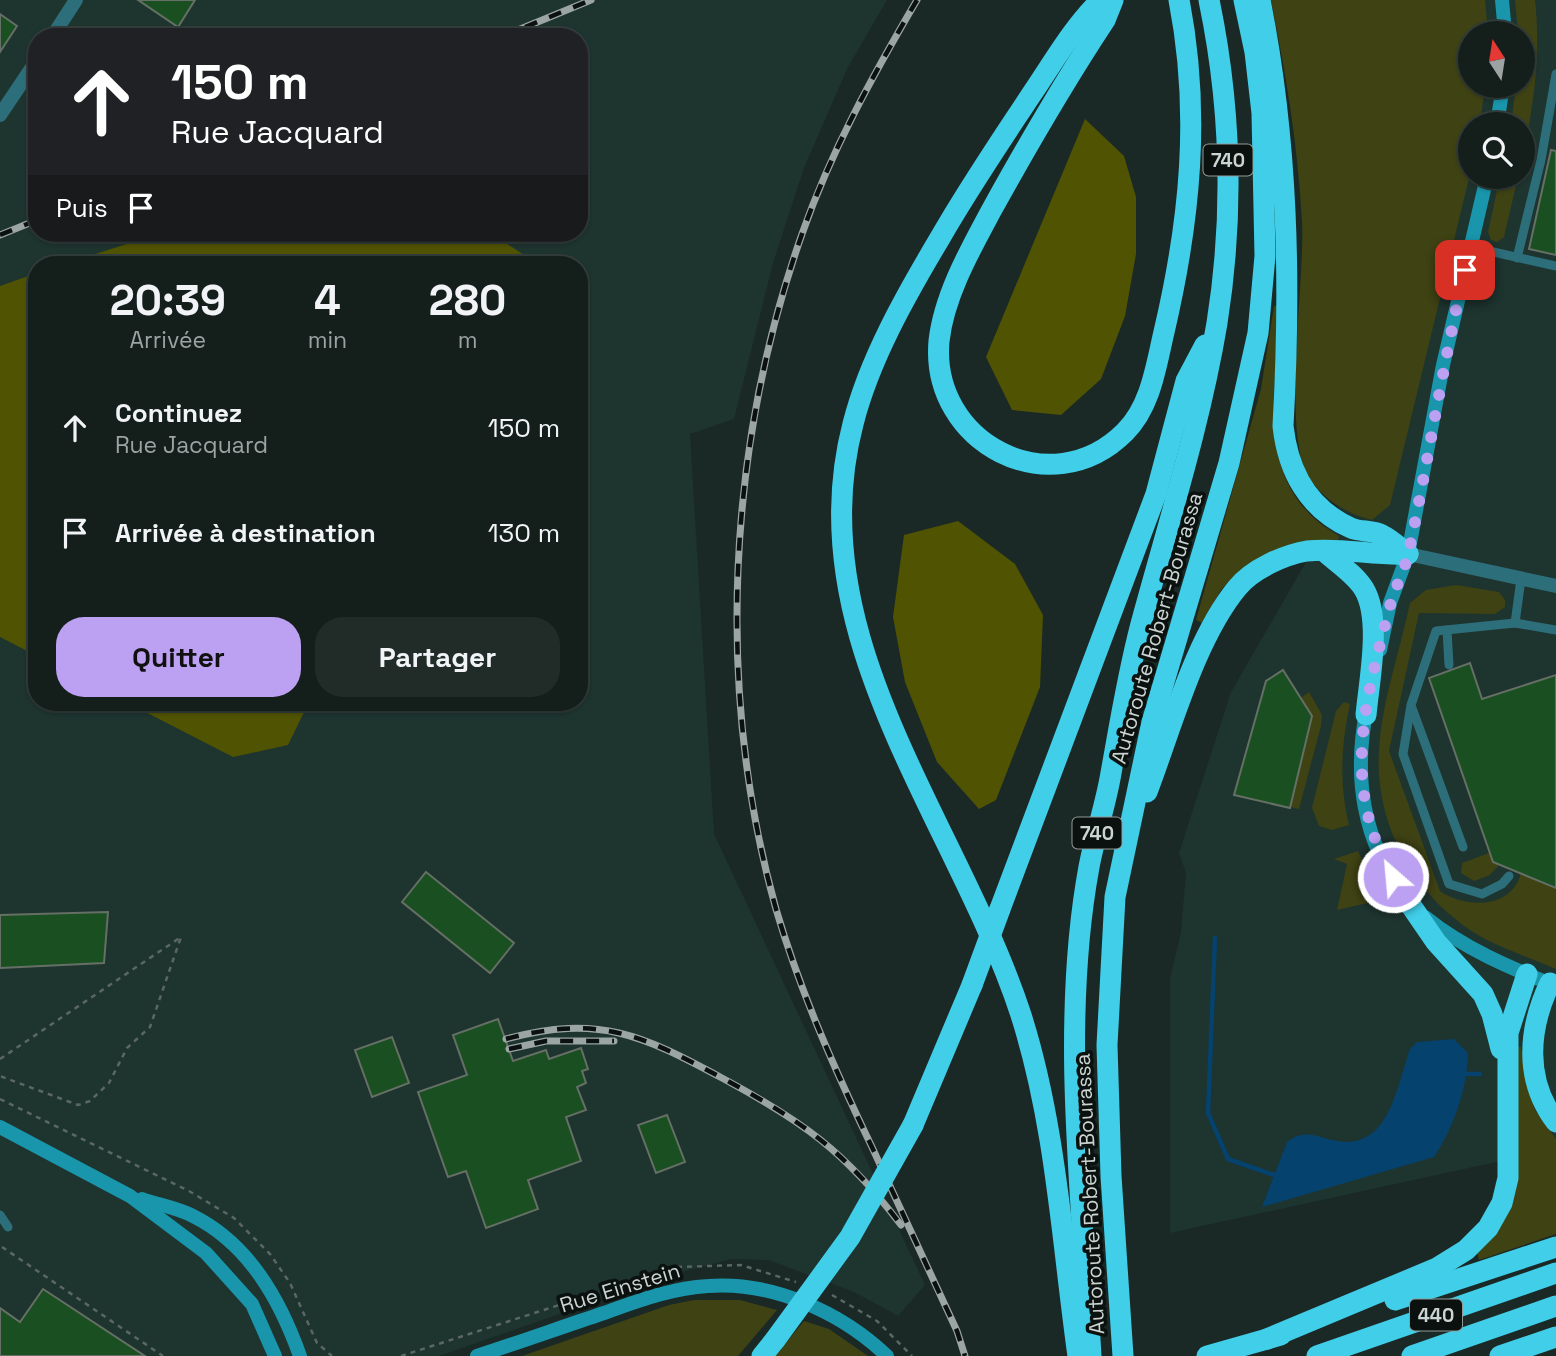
<!DOCTYPE html>
<html lang="fr">
<head>
<meta charset="utf-8">
<style>
  body { margin:0; font-family:"Space Grotesk",sans-serif; background:#212c29; color:#f1f3f6; height:100vh; display:flex; flex-direction:column; font-size:26px; white-space:nowrap }
  * { box-sizing:border-box; margin:0 }
  p { font-size:23px; color:#9da2a3 }
  .icon { flex:none; width:38px; height:38px; fill:none; stroke:currentColor; stroke-width:2; stroke-linecap:round; stroke-linejoin:round }
  .map { position:relative; flex:1; overflow:hidden }
  .side { position:absolute; left:28px; top:256px; width:560px; height:455px; display:flex; flex-direction:column; background:#141f1c; border-radius:28px; box-shadow:0 2px 5px #0004,0 0 0 2px #333d3b }
  .side>* { flex:none }
  .top-card { position:absolute; left:28px; top:28px; width:560px; height:214px; border-radius:28px; box-shadow:0 2px 5px #0004,0 0 0 2px #333d3b; background:#202124; color:#fff; overflow:hidden }
  .needle { width:46px; rotate:348deg }
  .tools { position:absolute; left:1458px; top:21px; display:grid; gap:14px }
  .tools a { display:grid; place-items:center; width:77px; height:77px; border-radius:50%; background:#141f1c; box-shadow:0 2px 5px #0004,0 0 0 2px #333d3b; font-size:35px }
  .pin { position:absolute; display:grid; place-items:center; width:60px; height:60px; color:#fff; margin:-30px; border-radius:14px; box-shadow:0 4px 10px #0006 }
  .me { position:absolute; width:77px; margin:-38px; rotate:333deg; stroke-linejoin:round; filter:drop-shadow(0 0 5px #0008) }
  .turn { display:flex; align-items:center; gap:24px; height:147px; padding:0 28px; font-size:32px }
  .turn .icon { width:91px; height:91px; stroke-width:2.5 }
  .turn b { display:block; font-size:49px; line-height:60px }
  .then { display:flex; align-items:center; height:66px; padding:0 28px; background:#0003; gap:14px; font-size:26px }
  .eta { display:flex; justify-content:space-evenly; align-items:center; height:119px; text-align:center }
  .eta b { font-size:42px; font-weight:700; line-height:49px }
  .primary-button { display:flex; gap:14px; margin-top:auto; padding:14px 28px }
  .primary-button a { flex:1; height:80px; border-radius:28px; background:#bca0f2; color:#111; font-size:28px; font-weight:700; line-height:80px; text-align:center }
  .primary-button a+a { background:#212c29; color:#f1f3f6 }
  ul { padding:0; list-style:none }
  li { display:flex; align-items:center; gap:21px; height:105px; padding:0 28px }
  li div { flex:1 }
  li b { display:block; font-size:26px }
  li em { font-style:normal }
  .map>svg:first-child { display:block }
  .built { fill:#1e342f; fill-rule:evenodd }
  .green { fill:#3f4213 }
  .forest { fill:#505302 }
  .water { fill:#05426d }
  .lines { fill:none; stroke-linecap:round; stroke-linejoin:round }
  .stream { stroke:#05426d; stroke-width:4.5 }
  .building { fill:#1a4f21; stroke:#656f65; stroke-width:2 }
  .path { stroke:#5a6764; stroke-width:2.5; stroke-dasharray:5 5; stroke-linecap:butt }
  .lane { stroke:#2d6e7b; stroke-width:9 }
  .street { stroke:#2d6e7b; stroke-width:14 }
  .secondary { stroke:#1996ac; stroke-width:14 }
  .highway { stroke:#40cee9; stroke-width:21 }
  .rail-casing { stroke:#9ba5a3; stroke-width:7 }
  .rail { stroke:#0b110f; stroke-width:4.5; stroke-dasharray:13; stroke-linecap:butt }
  .highway-bridge { stroke:#40cee9; stroke-width:21 }
  .route { stroke:#bca0f2; stroke-width:12; stroke-dasharray:0 21.6 }
  .labels { text-anchor:middle; stroke-width:7; stroke-linejoin:round; paint-order:stroke }
  .shield { fill:#0b110f; stroke:#919a98; stroke-width:2 }
  .shield-label { font-size:19px; font-weight:bold; fill:#cbd4d2 }
  .street-label { font-size:21px; fill:#cbd4d2; stroke:#0b110f }
</style>
</head>
<body>
<div class="map">
<svg width="1556" height="1356" viewBox="0 0 1556 1356">
  <rect width="100%" height="100%" fill="#1b2926"/>
  <!-- built -->
  <g class="built">
    <path d="M 0,0 L 887,0 L 847,69 L 804,168 L 773,263 L 734,419 L 690,434 L 714,834 L 925,1285 L 898,1316 L 854,1292 L 768,1260 L 731,1259 L 674,1274 L 439,1356 L 0,1356 ZM 37,37 L 579,37 L 579,233 L 37,233 ZM 37,264 L 579,264 L 579,702 L 37,702 Z"/>
    <path d="M 1318,0 L 1556,0 L 1556,1149 L 1170,1233 L 1170,979 L 1181,932 L 1186,873 L 1179,853 L 1231,692 L 1340,503 ZM 1470,33 L 1522,33 L 1522,86 L 1470,86 ZM 1470,124 L 1522,124 L 1522,177 L 1470,177 Z"/>
  </g>
  <!-- green -->
  <g class="green">
    <path d="M 1271,0 L 1485,0 L 1488,33 L 1470,33 L 1470,86 L 1485,86 L 1480,124 L 1470,124 L 1470,174 L 1390,505 L 1372,520 C 1347,514 1322,499 1308,476 C 1282,433 1305,279 1302,222 C 1298,146 1286,74 1271,0 Z"/>
    <path d="M 1515,0 L 1535,0 C 1541,53 1534,104 1523,156 L 1522,124 L 1511,124 L 1516,86 L 1522,86 L 1522,33 L 1518,33 Z"/>
    <polygon points="1500,177 1518,177 1504,237 1497,242 1491,240 1488,232"/>
    <path d="M 1274,306 L 1280,307 C 1276,392 1251,486 1339,536 L 1338,542 L 1235,575 L 1221,590 L 1202,623 L 1196,620 L 1261,389 Z"/>
    <path d="M 1456,585 L 1499,592 L 1505,600 L 1505,607 L 1495,614 L 1419,613 L 1389,751 L 1440,891 C 1466,909 1512,909 1521,873 L 1556,888 L 1556,969 C 1533,959 1509,951 1487,940 C 1418,903 1374,828 1379,750 C 1382,701 1400,651 1410,603 L 1426,590 Z"/>
    <polygon points="1309,692 1322,715 1321,726 1299,809 1290,807 1301,698"/>
    <path d="M 1344,702 L 1350,704 C 1341,746 1339,783 1349,825 L 1332,830 L 1319,826 L 1312,808 L 1336,711 Z"/>
    <polygon points="1358,851 1370,878 1385,899 1337,910 1347,864 1334,859"/>
    <polygon points="1489,853 1493,862 1499,865 1490,875 1474,881 1461,873 1462,863"/>
    <polygon points="1514,1046 1521,1047 1527,1086 1535,1110 1556,1139 1556,1234 1479,1260 1477,1252 1499,1228"/>
    <polygon points="694,1300 740,1300 777,1310 738,1356 522,1356 669,1305"/>
    <polygon points="804,1321 829,1329 868,1356 775,1356"/>
  </g>
  <!-- forest -->
  <g class="forest">
    <polygon points="1085,119 1124,156 1136,197 1136,254 1125,316 1101,379 1061,415 1012,410 986,357"/>
    <polygon points="161,233 483,233 498,238 538,264 64,264"/>
    <polygon points="37,273 37,656 0,637 0,286"/>
    <polygon points="958,521 1015,564 1043,615 1040,687 996,800 979,809 937,762 905,682 893,617 904,535"/>
    <polygon points="126,702 309,702 288,745 233,757"/>
  </g>
  <!-- water -->
  <path class="water" d="M 1454,1039 L 1468,1053 C 1467,1089 1454,1127 1434,1157 L 1262,1207 L 1287,1142 C 1301,1131 1311,1134 1328,1139 C 1388,1156 1395,1092 1410,1049 L 1417,1042 Z"/>
  <g class="lines">
    <!-- stream -->
    <g class="stream">
      <polyline points="1215,938 1208,1113 1228,1159 1274,1175 1278,1174"/>
      <polyline points="1463,1074 1480,1074"/>
    </g>
  </g>
  <!-- building -->
  <g class="building">
    <polygon points="138,0 195,0 178,27"/>
    <polygon points="0,14 17,26 0,52"/>
    <polygon points="1551,150 1556,151 1556,255 1529,249"/>
    <polygon points="1470,663 1482,699 1556,675 1556,888 1493,862 1429,678"/>
    <polygon points="1283,670 1312,716 1290,808 1234,795 1266,681"/>
    <polygon points="426,872 514,943 490,973 402,902"/>
    <polygon points="108,912 104,963 0,968 0,915"/>
    <polygon points="498,1019 513,1061 546,1050 549,1059 581,1048 588,1069 582,1071 586,1083 577,1087 586,1110 566,1117 581,1161 528,1180 538,1209 486,1228 466,1171 448,1177 418,1092 467,1075 453,1035"/>
    <polygon points="392,1037 409,1083 372,1097 355,1050"/>
    <polygon points="667,1115 685,1162 656,1173 638,1125"/>
    <polygon points="43,1289 145,1356 0,1356 0,1308 20,1322"/>
  </g>
  <g class="lines">
    <!-- path -->
    <g class="path">
      <polyline points="0,1059 181,937 150,1027 127,1048 109,1083 90,1101 78,1105 0,1076"/>
      <polyline points="0,1099 189,1191 234,1218 270,1254 290,1283 317,1343 332,1356"/>
      <polyline points="2,1247 163,1356"/>
      <polyline points="832,1295 877,1321 912,1356"/>
      <polyline points="401,1356 677,1267 741,1265 796,1282"/>
    </g>
    <!-- lane -->
    <g class="lane">
      <polyline points="1471,247 1556,266"/>
      <polyline points="1517,258 1541,160 1556,74"/>
      <polyline points="1521,579 1515,623 1556,630"/>
      <polyline points="1447,630 1449,665"/>
      <polyline points="1412,708 1463,847"/>
      <polyline points="1509,876 1502,884 1482,894 1449,884 1403,754 1411,705 1436,631 1515,623"/>
      <polyline points="0,1215 8,1227"/>
    </g>
    <!-- street -->
    <g class="street">
      <polyline points="52,37 76,0"/>
      <polyline points="0,115 37,60"/>
      <polyline points="1408,554 1556,586"/>
    </g>
    <!-- secondary -->
    <g class="secondary">
      <polyline points="1502,0 1505,33"/>
      <polyline points="1497,124 1503,86"/>
      <polyline points="1380,650 1390,603 1408,554 1443,365 1487,177"/>
      <path d="M 1367,708 C 1353,775 1362,842 1406,897"/>
      <path d="M 1425,917 C 1463,948 1510,968 1556,986"/>
      <polyline points="0,1127 130,1196 206,1253 252,1304 275,1356"/>
      <path d="M 142,1199 C 159,1205 178,1208 193,1216 C 249,1244 280,1300 300,1356"/>
      <path d="M 477,1356 C 520,1342 562,1327 604,1313 C 638,1301 672,1288 708,1286 C 772,1281 841,1312 887,1356"/>
    </g>
    <!-- highway -->
    <g class="highway">
      <path d="M 1113,0 L 1105,20 C 1064,82 1027,146 991,211 C 970,250 944,296 939,341 C 930,443 1051,506 1125,432 C 1151,406 1156,366 1164,332 C 1190,221 1201,113 1179,0"/>
      <path d="M 1260,0 C 1288,141 1291,282 1283,426 C 1288,471 1308,509 1351,528 C 1360,532 1373,530 1382,535 C 1391,539 1400,548 1408,554"/>
      <path d="M 1324,551 C 1337,563 1355,574 1364,589 C 1382,619 1369,681 1366,715"/>
      <path d="M 1147,792 C 1171,729 1195,639 1237,588 C 1252,569 1284,555 1307,551 C 1340,547 1375,556 1408,554"/>
      <polyline points="1401,891 1436,942 1483,994 1492,1014 1501,1049"/>
      <polyline points="1000,909 1156,494 1186,381 1205,345"/>
      <path d="M 1550,983 C 1528,1029 1524,1080 1556,1122"/>
      <polyline points="913,1125 972,985"/>
      <polyline points="1395,1300 1556,1247"/>
      <polyline points="1267,1339 1437,1268 1466,1250 1488,1228 1502,1203 1508,1178 1508,1033 1527,974"/>
      <polyline points="762,1356 775,1340"/>
      <path d="M 1078,1356 C 1062,1242 1056,1125 1021,1015 C 958,822 797,638 853,424 C 869,360 906,295 940,238 C 968,189 1000,142 1031,95 C 1053,63 1073,27 1101,0"/>
      <path d="M 1091,1356 C 1082,1197 1060,1024 1089,867 C 1095,835 1106,804 1111,773 C 1120,723 1128,673 1141,624 C 1168,524 1200,425 1217,323 C 1234,216 1231,106 1209,0"/>
      <polyline points="1123,1356 1111,1176 1107,1045 1115,897 1152,722 1229,463 1258,333 1265,256 1262,113 1255,52 1244,0"/>
      <polyline points="1207,1356 1281,1335"/>
      <polyline points="1317,1356 1556,1273"/>
      <polyline points="1412,1356 1556,1306"/>
      <polyline points="1500,1356 1556,1337"/>
    </g>
    <!-- rail casing -->
    <g class="rail-casing">
      <g id="rail">
        <path d="M 917,0 C 873,75 831,151 802,234 C 727,447 715,691 776,909 C 800,991 834,1068 871,1145 C 900,1207 928,1269 957,1331 L 965,1356"/>
        <polyline points="501,37 591,0"/>
        <polyline points="0,235 37,220"/>
        <path d="M 506,1039 C 599,1014 642,1035 722,1078 C 802,1121 845,1151 901,1225"/>
        <polyline points="509,1049 546,1041 614,1041"/>
      </g>
    </g>
    <!-- rail -->
    <use href="#rail" class="rail"/>
    <!-- highway-bridge -->
    <g class="highway-bridge">
      <polyline points="972,985 1000,909"/>
      <polyline points="775,1340 850,1237 913,1125"/>
    </g>
  </g>
  <g class="lines">
    <!-- route -->
    <path class="route" d="M 1393,877 C 1340,785 1365,703 1390,606 C 1395,587 1405,570 1409,551 C 1429,457 1443,363 1465,270"/>
  </g>
  <g class="labels">
    <!-- shield labels -->
    <g class="shield">
      <rect x="1203.5" y="144.5" width="49" height="31" rx="5"/>
      <rect x="1072.5" y="817.5" width="49" height="31" rx="5"/>
      <rect x="1410" y="1299.5" width="52" height="31" rx="5"/>
    </g>
    <g class="shield-label">
      <text x="1228" y="167">740</text>
      <text x="1097" y="840">740</text>
      <text x="1436" y="1322">440</text>
    </g>
    <!-- street labels -->
    <g class="street-label">
      <text transform="translate(1157 628) rotate(-74)" y="7">Autoroute Robert-Bourassa</text>
      <text transform="translate(1090 1194) rotate(-93)" y="7">Autoroute Robert-Bourassa</text>
      <text transform="translate(620 1288) rotate(-17)" y="7">Rue Einstein</text>
    </g>
  </g>
</svg>
<div class="tools">
<a><svg class="needle" viewBox="-14 -14 28 28"><path d="M0-13l5 13h-10z" fill="#e53935"/><path d="M0 13l5-13h-10z" fill="#9da2a3"/></svg></a>
<a><svg class="icon" aria-label="search" viewBox="0 0 24 24"><circle cx="10" cy="10" r="6"/><path d="M15 15l6 6"/></svg></a>
</div>
<div class="pin" style="left:1465px;top:270px;background:#d93025"><svg class="icon" aria-label="arrive" viewBox="0 0 24 24"><path d="M6 21V4h12l-3 4 3 4H6"/></svg></div>
<svg class="me" style="left:1393px;top:877px" viewBox="-20 -20 40 40"><circle r="17" fill="#bca0f2" stroke="#fff" stroke-width="3"/><path d="M0-11L8 9 0 5-8 9z" fill="#fff"/></svg>
<div class="top-card">
<div class="turn"><svg class="icon" aria-label="ahead" viewBox="0 0 24 24"><path d="M12 20V5M6 11l6-6 6 6"/></svg><div><b>150 m</b>Rue Jacquard</div></div>
<div class="then">Puis<svg class="icon" aria-label="arrive" viewBox="0 0 24 24"><path d="M6 21V4h12l-3 4 3 4H6"/></svg></div>
</div>
<section class="side">
<div class="eta">
<div><b>20:39</b><p>Arrivée</p></div>
<div><b>4</b><p>min</p></div>
<div><b>280</b><p>m</p></div>
</div>
<ul>
<li><svg class="icon" aria-label="ahead" viewBox="0 0 24 24"><path d="M12 20V5M6 11l6-6 6 6"/></svg><div><b>Continuez</b><p>Rue Jacquard</p></div><em>150 m</em></li>
<li><svg class="icon" aria-label="arrive" viewBox="0 0 24 24"><path d="M6 21V4h12l-3 4 3 4H6"/></svg><div><b>Arrivée à destination</b></div><em>130 m</em></li>
</ul>
<div class="primary-button"><a>Quitter</a><a>Partager</a></div>
</section>
</div>
</body>
</html>
